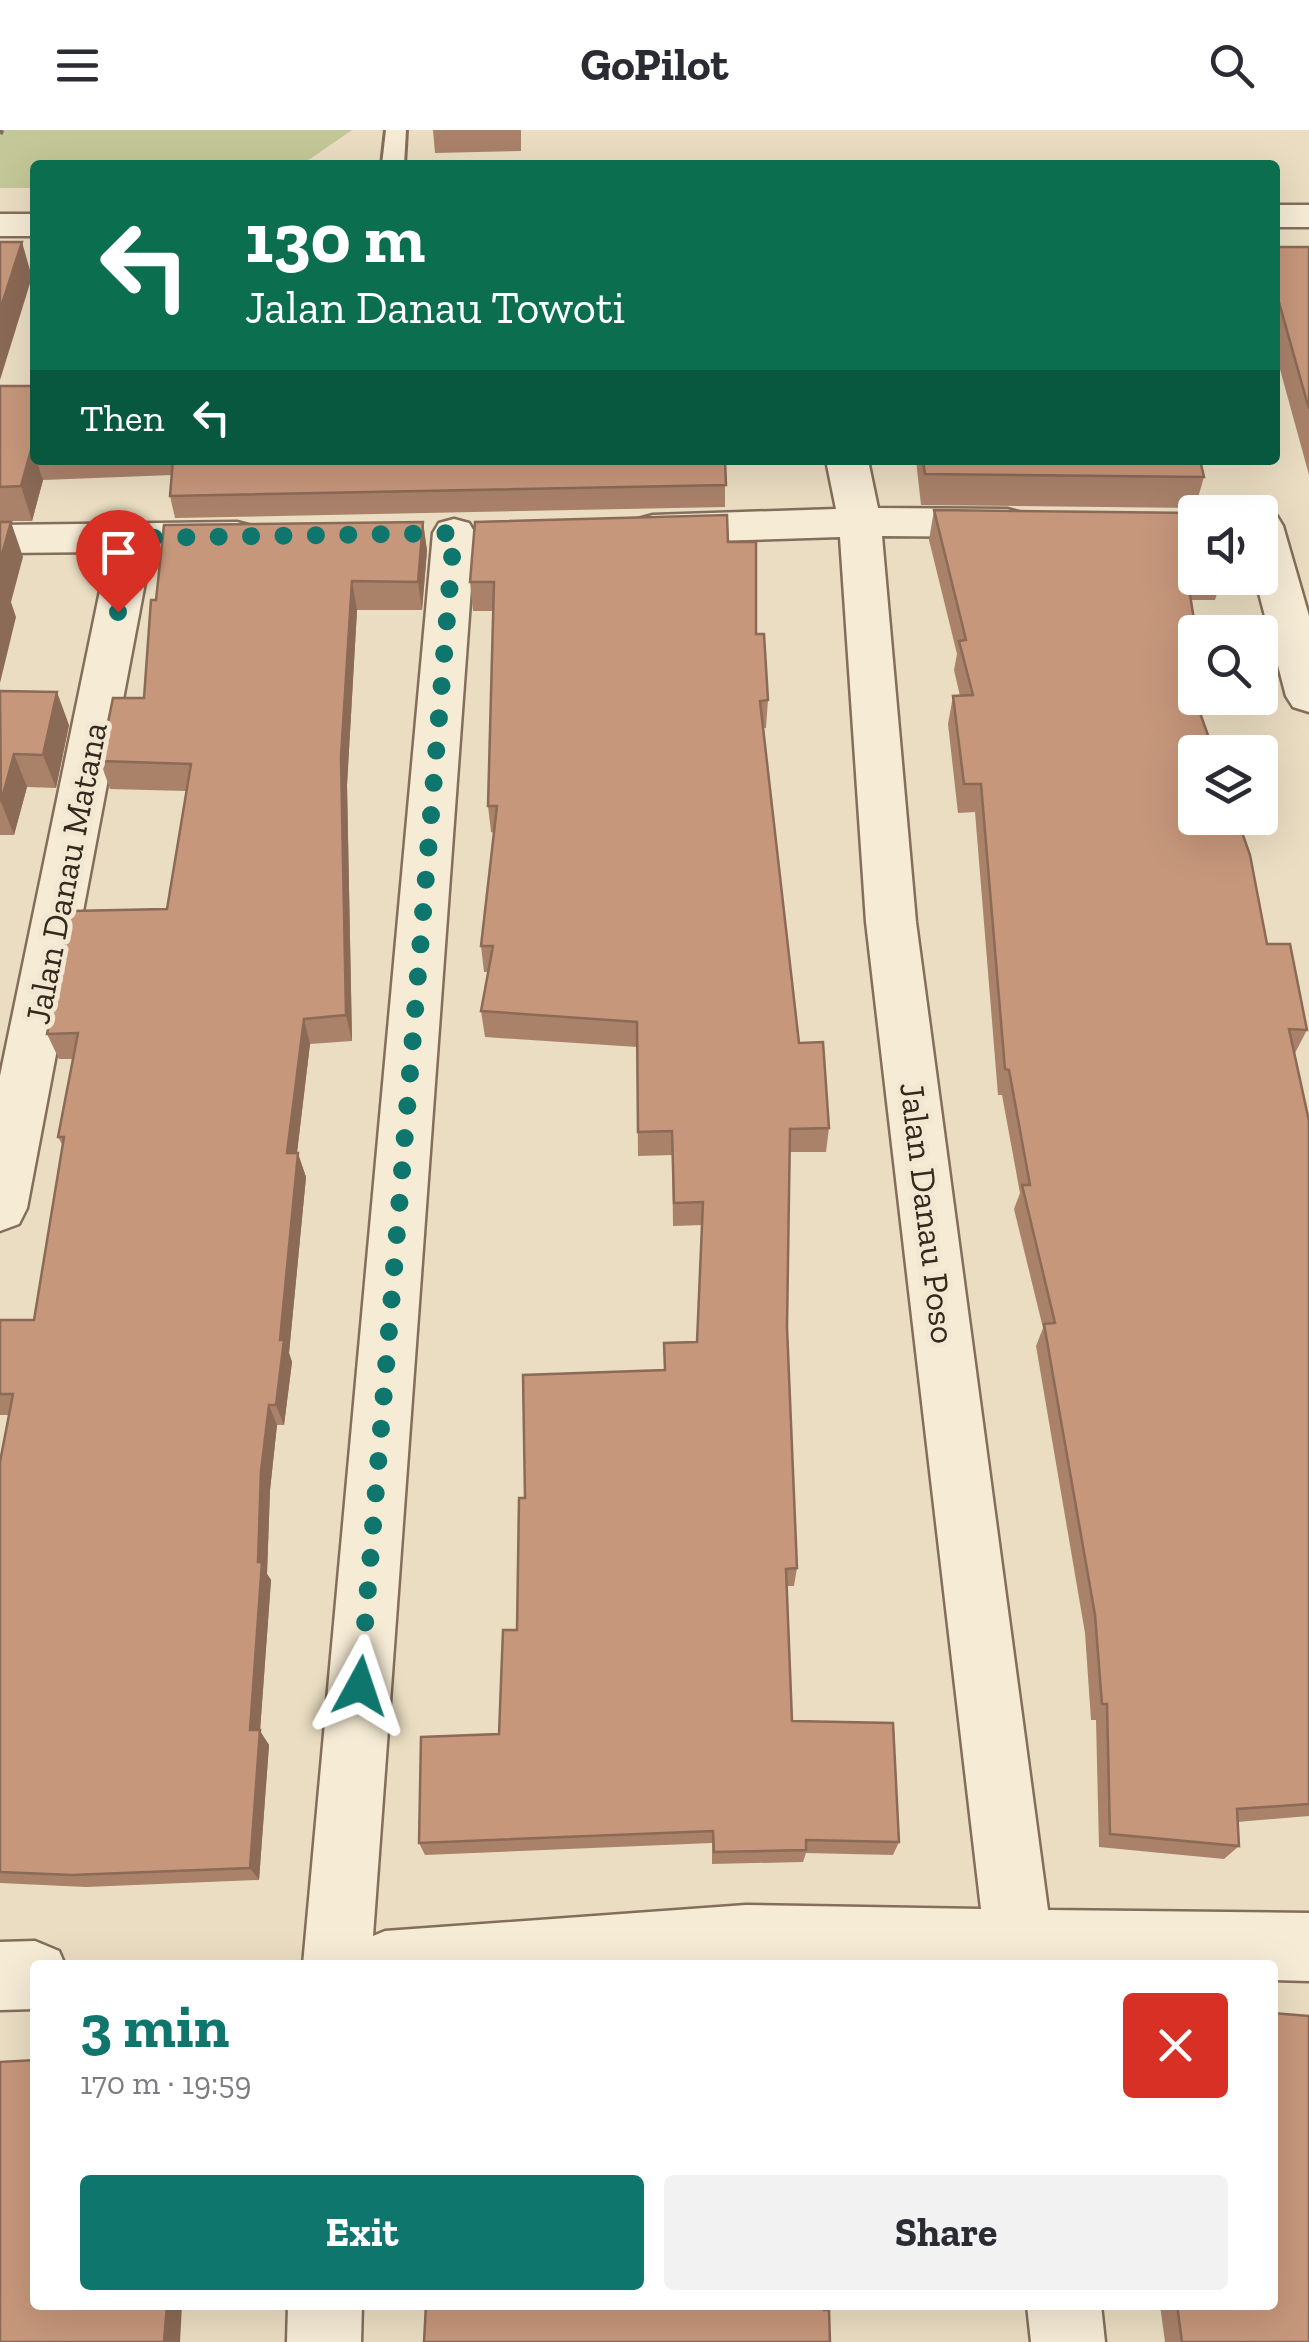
<!DOCTYPE html>
<html lang="en">
<head>
<meta charset="utf-8">
<style>
  body { margin:0; font-family:"Zilla Slab",serif; background:#f2f2f3; color:#2b2b33; height:100vh; display:flex; flex-direction:column; font-size:38px; white-space:nowrap }
  * { box-sizing:border-box; margin:0 }
  p { font-size:32px; color:#7c7c81 }
  .icon { flex:none; width:55px; height:55px; fill:none; stroke:currentColor; stroke-width:2; stroke-linecap:round; stroke-linejoin:round }
  .map { position:relative; flex:1; overflow:hidden }
  .panel { position:absolute; left:30px; top:1830px; width:1248px; height:350px; display:flex; flex-direction:column; background:#fff; border-radius:10px; box-shadow:0 10px 40px #0002 }
  .panel>* { flex:none }
  .hud { position:absolute; left:30px; top:30px; width:1250px; height:305px; border-radius:10px; box-shadow:0 10px 40px #0002; background:#0b6e4f; color:#fff; overflow:hidden }
  .controls { position:absolute; left:1178px; top:365px; display:grid; gap:20px }
  .controls a { display:grid; place-items:center; width:100px; height:100px; border-radius:10px; background:#fff; box-shadow:0 10px 40px #0002; font-size:50px }
  .pin { position:absolute; display:grid; place-items:center; width:85px; height:85px; color:#fff; margin:-102px -42px; border-radius:50% 50% 50% 0; rotate:-45deg; box-shadow:0 0 10px #0007 }
  .pin .icon { rotate:45deg }
  .me { position:absolute; width:110px; margin:-55px; rotate:5deg; stroke-linejoin:round; filter:drop-shadow(0 0 8px #0008) }
  .turn { display:flex; align-items:center; gap:35px; height:210px; padding:0 50px; font-size:45px }
  .turn .icon { width:130px; height:130px; stroke-width:2.5 }
  .turn b { display:block; font-size:70px; line-height:85px }
  .then { display:flex; align-items:center; height:95px; padding:0 50px; background:#0003; gap:20px; font-size:38px }
  .round { display:grid; place-items:center; flex:none; width:105px; height:105px; border-radius:10px; background:#f2f2f3 }
  .overview { display:flex; align-items:center; justify-content:space-between; height:170px; padding:0 50px }
  h1 { font-size:60px; font-weight:700; line-height:75px; color:#0f766e }
  .cta { display:flex; gap:20px; margin-top:auto; padding:20px 50px }
  .cta a { flex:1; height:115px; border-radius:10px; background:#0f766e; color:#fff; font-size:40px; font-weight:700; line-height:115px; text-align:center }
  .cta a+a { background:#f2f2f3; color:#2b2b33 }
  header { display:flex; justify-content:space-between; align-items:center; height:130px; padding:0 50px; background:#fff; font-size:45px; font-weight:700 }
  .map>svg:first-child { display:block }
  .green { fill:#c4c797 }
  .lines { fill:none; stroke-linecap:round; stroke-linejoin:round }
  .service-casing { stroke:#836e5b; stroke-width:6 }
  .minor-casing { stroke:#836e5b; stroke-width:5 }
  .path { stroke:#836e5b; stroke-width:5; stroke-dasharray:5 4; stroke-linecap:butt }
  .service { fill:#f6ebd5; fill-rule:evenodd }
  .minor { fill:#f6ebd5; fill-rule:evenodd }
  .wall { fill:#aa826a }
  .shaded-wall { fill:#8b6a56 }
  .building { fill:#c6977b; stroke:#8b6a56; stroke-width:2.5 }
  .route { stroke:#0f766e; stroke-width:18; stroke-dasharray:0 32.4 }
  .labels { text-anchor:middle; stroke-width:10; stroke-linejoin:round; paint-order:stroke }
  .street-label { font-size:35px; fill:#34281e; stroke:#f2e7d1 }
</style>
</head>
<body>
<header><svg class="icon" aria-label="menu" viewBox="0 0 24 24"><path d="M4 6h16M4 12h16M4 18h16"/></svg>GoPilot<svg class="icon" aria-label="search" viewBox="0 0 24 24"><circle cx="10" cy="10" r="6"/><path d="M15 15l6 6"/></svg></header>
<div class="map">
<svg width="1309" height="2212" viewBox="0 0 1309 2212">
  <rect width="100%" height="100%" fill="#eaddc2"/>
  <!-- green -->
  <polygon class="green" points="0,0 352,0 310,29 291,35 35,35 35,58 0,58"/>
  <g class="lines">
    <!-- service casing -->
    <g class="service-casing">
      <polygon id="service" points="386,0 406,0 404,35 382,35"/>
    </g>
    <!-- minor casing -->
    <g class="minor-casing">
      <g id="minor">
        <rect x="1275" y="75" width="34" height="22"/>
        <rect x="0" y="84" width="35" height="22"/>
        <polygon points="826,330 868,330 878,378 1007,379 1022,383 1028,393 1022,403 1007,407 882,406 916,792 1048,1780 1309,1783 1309,1851 1272,1850 1272,1835 303,1835 433,403 439,393 454,389 469,393 475,403 373,1806 385,1801 746,1775 981,1779 866,792 840,407 653,413 638,409 632,399 638,389 653,385 836,379"/>
        <polygon points="1262,382 1277,386 1283,396 1309,486 1309,582 1293,577 1286,566 1255,448 1260,448"/>
        <polygon points="237,392 252,396 258,406 252,416 237,420 151,421 27,1078 19,1094 0,1101 0,946 108,422 0,423 0,395"/>
        <polygon points="35,1811 59,1821 65,1835 35,1835 35,1879 0,1880 0,1812"/>
        <polygon points="288,2175 362,2175 361,2212 287,2212"/>
        <polygon points="1027,2175 1101,2175 1105,2212 1031,2212"/>
      </g>
    </g>
    <!-- path -->
    <polyline class="path" points="0,4 2,0"/>
    <!-- service -->
    <use href="#service" class="service"/>
    <!-- minor -->
    <use href="#minor" class="minor"/>
  </g>
  <!-- wall -->
  <g class="wall">
    <polygon points="433,0 521,0 521,21 435,23"/>
    <polygon points="1275,117 1309,117 1309,345 1275,221"/>
    <polygon points="0,256 35,256 35,330 725,330 725,377 175,388 170,366 172,345 43,350 32,391 0,391"/>
    <polygon points="916,330 1200,330 1204,347 1195,378 921,375"/>
    <polygon points="934,380 1195,383 1195,448 1222,448 1215,470 1191,470 1195,502 1195,545 1190,556 1267,814 1307,900 1294,925 1309,991 1309,1686 1237,1692 1239,1716 1224,1729 1099,1717 1096,1590 1091,1590 1085,1503 1036,1216 1043,1198 1014,1079 1020,1063 1002,965 998,965 975,682 958,683 948,594 953,566 960,566 954,540 957,524 929,410"/>
    <polygon points="423,392 427,421 422,480 357,480 347,655 352,911 310,914 297,1023 306,1047 289,1223 292,1232 284,1295 277,1295 270,1360 267,1444 271,1450 260,1601 269,1615 259,1750 86,1757 0,1753 0,1332 9,1285 0,1285 0,1190 34,1190 63,1016 58,1007 74,929 59,929 47,904 167,779 186,661 110,659 100,631 144,568 156,470"/>
    <polygon points="728,412 756,504 768,570 766,598 763,598 799,913 829,998 826,1022 790,1022 787,1197 797,1438 794,1456 787,1456 792,1591 899,1712 893,1725 806,1723 803,1732 712,1734 712,1713 425,1725 419,1713 499,1604 517,1500 525,1368 697,1212 702,1095 673,1096 672,1025 638,1026 637,917 485,907 481,881 488,842 484,842 481,816 494,703 491,702 488,676 493,481 473,481 470,452"/>
    <polygon points="0,561 69,595 56,658 27,657 14,705 0,705"/>
    <polygon points="1160,2175 1272,2175 1309,2212 1165,2212"/>
  </g>
  <!-- shaded-wall -->
  <g class="shaded-wall">
    <polygon points="22,112 32,147 0,250 0,180"/>
    <polygon points="32,316 35,330 36,330 43,350 32,391 21,356"/>
    <polygon points="11,392 23,427 11,472 16,487 0,553 0,431"/>
    <polygon points="423,392 427,421 422,480 418,452"/>
    <polygon points="352,451 357,480 347,655 352,911 346,885 341,627"/>
    <polygon points="57,562 69,595 56,658 43,625"/>
    <polygon points="14,624 27,657 14,705 1,672"/>
    <polygon points="304,889 310,914 294,1047 287,1023"/>
    <polygon points="298,1023 306,1047 289,1223 292,1232 284,1295 276,1275 280,1210"/>
    <polygon points="269,1275 277,1295 270,1360 267,1444 271,1450 260,1601 269,1615 259,1750 250,1738 250,1600 261,1341"/>
    <polygon points="167,2175 182,2175 180,2212 164,2212"/>
  </g>
  <!-- building -->
  <g class="building">
    <polygon points="0,112 22,112 0,180"/>
    <polygon points="1275,117 1309,117 1309,279 1275,158"/>
    <polygon points="0,256 35,256 35,316 32,316 21,356 0,357"/>
    <polygon points="173,330 725,330 726,355 170,366"/>
    <polygon points="923,330 1200,330 1204,347 925,344"/>
    <polygon points="1208,367 1211,382 1204,382"/>
    <polygon points="934,380 1195,383 1195,440 1186,440 1196,502 1195,502 1195,527 1180,527 1214,622 1195,622 1195,688 1237,688 1250,725 1267,814 1290,814 1307,900 1289,899 1309,991 1309,1674 1237,1679 1239,1716 1110,1704 1107,1574 1102,1574 1095,1485 1044,1194 1055,1193 1022,1055 1030,1055 1009,940 1005,939 981,654 964,654 953,566 973,565 959,511 966,510"/>
    <polygon points="727,385 728,412 756,412 756,504 764,504 768,570 760,571 799,913 823,912 829,998 790,999 787,1197 797,1438 786,1439 792,1591 893,1593 899,1712 806,1710 806,1720 714,1722 713,1701 419,1713 421,1607 499,1604 503,1500 517,1500 519,1368 525,1368 523,1245 665,1240 664,1213 697,1212 703,1072 674,1073 672,1001 638,1002 637,892 481,881 493,816 481,816 497,676 488,676 494,452 470,452 475,392"/>
    <polygon points="0,392 11,392 0,431"/>
    <polygon points="423,392 418,452 352,451 341,627 346,885 304,889 287,1023 298,1023 280,1210 284,1210 276,1275 269,1275 261,1341 258,1432 262,1432 250,1600 260,1600 250,1738 72,1745 0,1742 0,1332 13,1264 0,1264 0,1190 34,1190 64,1007 58,1007 78,903 47,904 71,781 167,779 191,634 100,631 113,568 144,568 151,470 156,470 164,395"/>
    <polygon points="0,561 57,562 43,625 14,624 1,672"/>
    <polygon points="1272,1883 1309,1886 1309,2212 1182,2212 1177,2175 1272,2175"/>
    <polygon points="35,1930 35,2175 167,2175 164,2212 0,2212 0,1932"/>
    <polygon points="426,2175 824,2175 824,2180 829,2180 830,2212 424,2212"/>
  </g>
  <g class="lines">
    <!-- route -->
    <polyline class="route" points="118,482 132,408 454,403 360,1556"/>
  </g>
  <g class="labels">
    <!-- street labels -->
    <g class="street-label">
      <text transform="translate(66 743) rotate(-79)" y="12">Jalan Danau Matana</text>
      <text transform="translate(928 1083) rotate(83)" y="12">Jalan Danau Poso</text>
    </g>
  </g>
</svg>
<div class="controls">
<a><svg class="icon" aria-label="sound" viewBox="0 0 24 24"><path d="M4 9h4l5-4v14l-5-4H4zM17 9q2 3 0 6"/></svg></a>
<a><svg class="icon" aria-label="search" viewBox="0 0 24 24"><circle cx="10" cy="10" r="6"/><path d="M15 15l6 6"/></svg></a>
<a><svg class="icon" aria-label="layers" viewBox="0 0 24 24"><path d="M12 4l9 5-9 5-9-5zM3 14l9 5 9-5"/></svg></a>
</div>
<div class="pin" style="left:118px;top:482px;background:#d93025"><svg class="icon" aria-label="arrive" viewBox="0 0 24 24"><path d="M6 21V4h12l-3 4 3 4H6"/></svg></div>
<svg class="me" style="left:360px;top:1556px" viewBox="-20 -20 40 40"><path d="M0-17L14 15 0 8-14 15z" fill="#0f766e" stroke="#fff" stroke-width="4"/></svg>
<div class="hud">
<div class="turn"><svg class="icon" aria-label="left" viewBox="0 0 24 24"><path d="M17 20v-9H6M10 6l-5 5 5 5"/></svg><div><b>130 m</b>Jalan Danau Towoti</div></div>
<div class="then">Then<svg class="icon" aria-label="left" viewBox="0 0 24 24"><path d="M17 20v-9H6M10 6l-5 5 5 5"/></svg></div>
</div>
<section class="panel">
<div class="overview"><div><h1>3 min</h1><p>170 m · 19:59</p></div><a class="round" style="background:#d93025;color:#fff"><svg class="icon" aria-label="close" viewBox="0 0 24 24"><path d="M6 6l12 12M18 6L6 18"/></svg></a></div>
<div class="cta"><a>Exit</a><a>Share</a></div>
</section>
</div>
</body>
</html>
